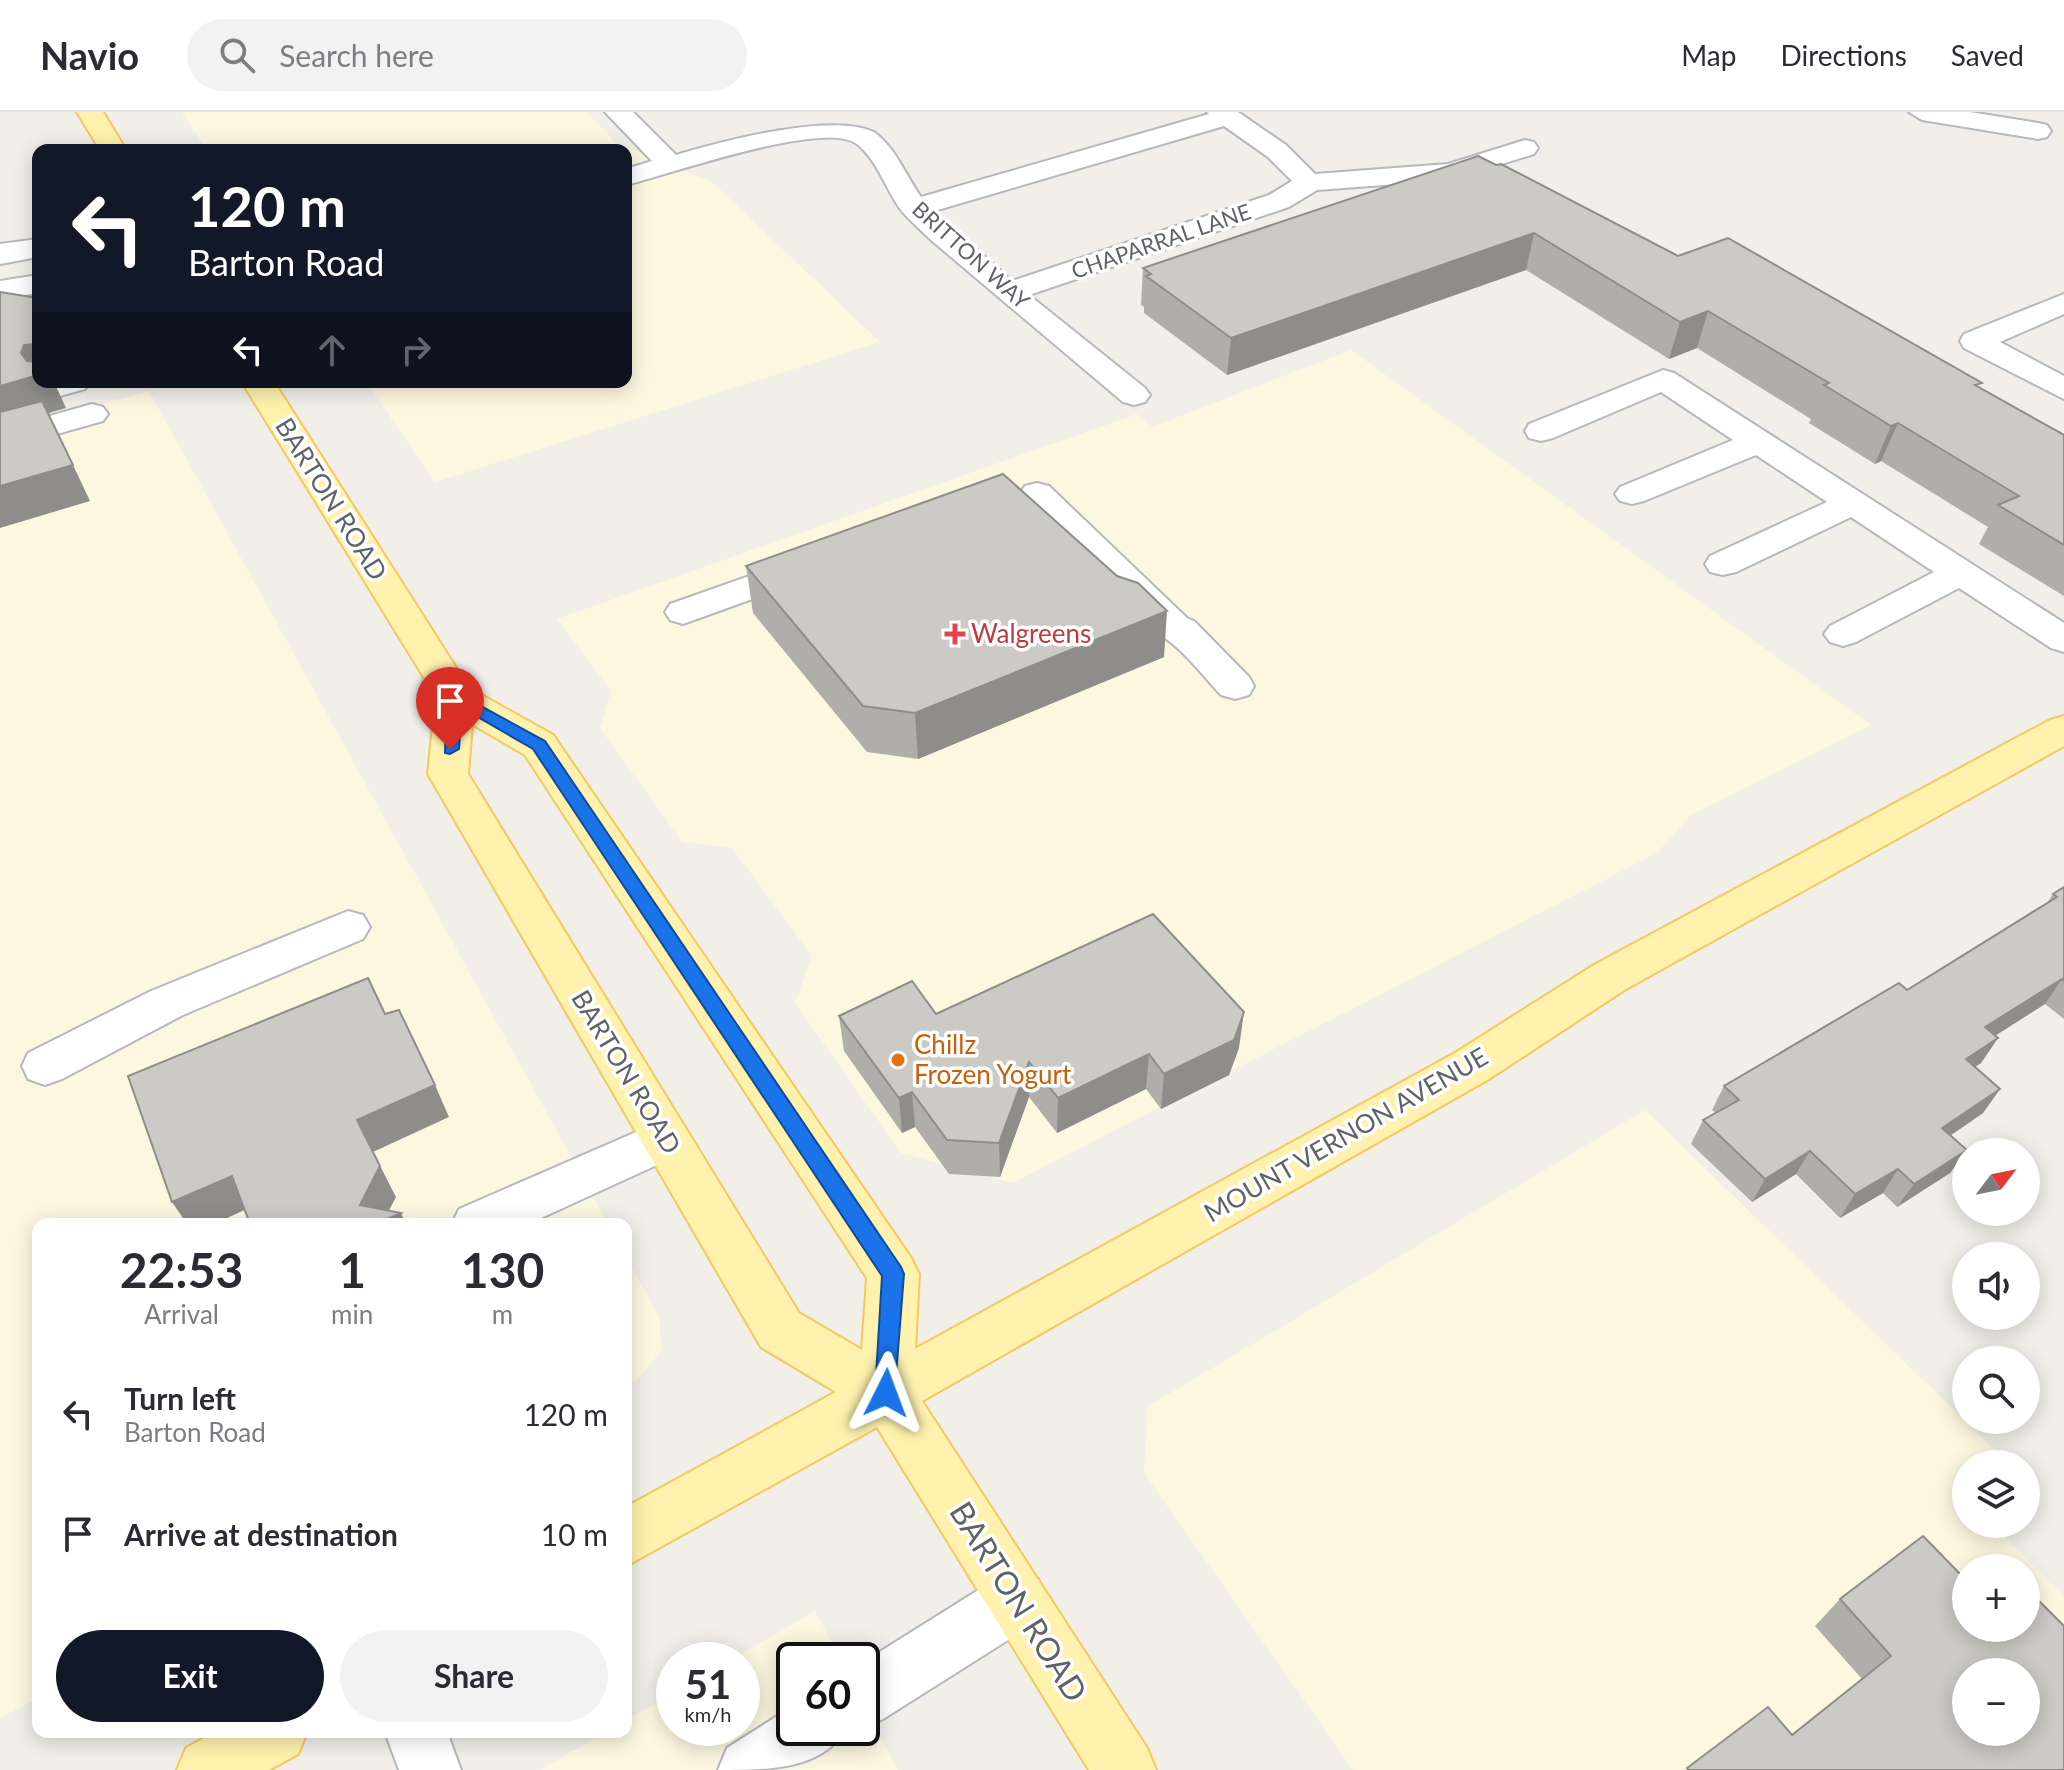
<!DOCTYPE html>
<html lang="en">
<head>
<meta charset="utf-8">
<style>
  body { margin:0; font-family:Lato,sans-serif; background:#f2f2f3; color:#2b2b33; height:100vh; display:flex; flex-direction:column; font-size:30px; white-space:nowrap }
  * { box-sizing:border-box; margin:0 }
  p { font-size:26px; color:#7c7c81 }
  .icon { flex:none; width:44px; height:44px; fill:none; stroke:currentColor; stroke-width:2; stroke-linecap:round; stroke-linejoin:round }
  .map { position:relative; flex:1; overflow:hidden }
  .panel { position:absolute; left:32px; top:1106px; width:600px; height:520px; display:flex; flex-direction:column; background:#fff; border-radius:16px; box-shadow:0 4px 20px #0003 }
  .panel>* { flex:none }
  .guide { position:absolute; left:32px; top:32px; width:600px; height:244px; border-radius:16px; box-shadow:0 4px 20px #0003; background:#111827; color:#fff; overflow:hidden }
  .needle { width:52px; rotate:58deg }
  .buttons { position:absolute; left:1952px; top:1026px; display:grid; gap:16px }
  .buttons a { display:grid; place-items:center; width:88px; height:88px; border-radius:50%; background:#fff; box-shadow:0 4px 20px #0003; font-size:40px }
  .speed { position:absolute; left:656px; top:1530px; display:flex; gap:16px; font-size:40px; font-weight:700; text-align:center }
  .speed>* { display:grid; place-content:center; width:104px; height:104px; border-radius:50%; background:#fff; box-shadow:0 4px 20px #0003; line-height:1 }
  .speed small { font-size:20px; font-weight:400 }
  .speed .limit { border:4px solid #111; border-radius:12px; background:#fff; color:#111 }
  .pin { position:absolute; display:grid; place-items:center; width:68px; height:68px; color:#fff; margin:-82px -34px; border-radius:50% 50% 50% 0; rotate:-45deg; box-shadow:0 0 8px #0007 }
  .pin .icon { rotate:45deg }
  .me { position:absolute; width:88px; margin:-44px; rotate:3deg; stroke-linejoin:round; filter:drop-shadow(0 0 6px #0008) }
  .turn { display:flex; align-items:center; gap:28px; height:168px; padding:0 24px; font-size:36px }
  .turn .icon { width:104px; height:104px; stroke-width:2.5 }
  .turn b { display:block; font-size:56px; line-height:68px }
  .lanes { display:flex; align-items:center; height:76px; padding:0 24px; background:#0003; justify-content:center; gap:40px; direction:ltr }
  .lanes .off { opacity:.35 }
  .eta { display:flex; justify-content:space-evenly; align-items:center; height:136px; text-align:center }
  .eta b { font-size:48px; font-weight:700; line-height:56px }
  .cta { display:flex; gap:16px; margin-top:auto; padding:16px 24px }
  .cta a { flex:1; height:92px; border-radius:48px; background:#111827; color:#fff; font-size:32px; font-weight:700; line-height:92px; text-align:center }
  .cta a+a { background:#f2f2f3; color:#2b2b33 }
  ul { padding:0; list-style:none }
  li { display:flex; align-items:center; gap:24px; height:120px; padding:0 24px }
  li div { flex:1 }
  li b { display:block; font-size:30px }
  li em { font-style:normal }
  header { display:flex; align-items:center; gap:48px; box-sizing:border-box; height:112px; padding:0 40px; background:#fff; border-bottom:2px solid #e1e1e2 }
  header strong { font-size:38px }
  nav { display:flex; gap:44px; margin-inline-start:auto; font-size:28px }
  .search { width:560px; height:72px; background:#f2f2f3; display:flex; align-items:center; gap:20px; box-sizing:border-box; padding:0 28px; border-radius:44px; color:#7c7c81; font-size:30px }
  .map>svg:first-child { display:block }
  .commercial { fill:#fef7e0; fill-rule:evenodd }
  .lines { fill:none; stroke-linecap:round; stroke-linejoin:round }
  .minor-casing { stroke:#b5b8bc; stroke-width:4 }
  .major-casing { stroke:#f2c960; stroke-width:4 }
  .minor { fill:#fff; fill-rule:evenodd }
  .major { fill:#fff2af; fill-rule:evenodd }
  .wall { fill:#afaea9 }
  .shaded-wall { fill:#8f8d8a }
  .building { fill:#cccac5; stroke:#8f8d8a; stroke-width:2; fill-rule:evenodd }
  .route { fill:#1a73e8; stroke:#114b97; stroke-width:2 }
  .health-dot { fill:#e0444e; stroke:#fff; stroke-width:3 }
  .food-dot { fill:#e8710a; stroke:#fff; stroke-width:3 }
  .labels { text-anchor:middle; stroke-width:7; stroke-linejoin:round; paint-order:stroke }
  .far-street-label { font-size:22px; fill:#5f6368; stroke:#fff }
  .street-label { font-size:26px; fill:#5f6368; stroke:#fff }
  .health-label { font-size:26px; fill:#be3a42; stroke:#fff; text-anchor:start }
  .food-label { font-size:26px; fill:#c56008; stroke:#fff; text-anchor:start }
  .near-street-label { font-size:32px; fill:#5f6368; stroke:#fff }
</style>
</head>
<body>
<header>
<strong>Navio</strong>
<div class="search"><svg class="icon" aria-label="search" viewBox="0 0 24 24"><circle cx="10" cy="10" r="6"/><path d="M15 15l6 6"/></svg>Search here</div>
<nav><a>Map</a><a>Directions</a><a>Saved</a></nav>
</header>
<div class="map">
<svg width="2064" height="1658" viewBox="0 0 2064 1658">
  <rect width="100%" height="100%" fill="#f1efe8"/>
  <!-- commercial -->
  <g class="commercial">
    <polygon points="187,0 587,0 616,31 712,70 880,230 435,370 366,270 626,270 626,38 207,38 182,1"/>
    <polygon points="1351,238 1871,613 1691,703 1657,741 1012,1071 901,1041 795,891 812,844 732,736 682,730 600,616 611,579 557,507 1137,302 1152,315"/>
    <polygon points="149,279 608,1112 38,1112 38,1586 0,1606 0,320"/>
    <path d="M 1645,998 L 2002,1345 L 1993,1352 L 1966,1352 L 1966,1372 L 1959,1378 L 1966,1386 L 1966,1412 L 1992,1412 L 2064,1484 L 2064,1658 L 1353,1658 L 1144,1361 L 1147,1295 ZM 1966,1456 L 2026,1456 L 2026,1516 L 1966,1516 ZM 1966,1560 L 2026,1560 L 2026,1620 L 1966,1620 Z"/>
    <polygon points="626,1145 659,1205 662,1238 636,1269 626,1274"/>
    <polygon points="815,1499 841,1548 794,1548 794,1616 862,1616 862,1589 898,1658 540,1658 606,1620 626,1620 626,1608 674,1581 674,1616 742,1616 742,1548 731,1548"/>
  </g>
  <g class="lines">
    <!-- minor casing -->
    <g class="minor-casing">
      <g id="minor">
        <path d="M 605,0 L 633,0 L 676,43 C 723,29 832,0 874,20 C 896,36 906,64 921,85 L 1209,2 L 1207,0 L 1238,0 L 1286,33 L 1315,62 L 1448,52 L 1525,28 L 1534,30 L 1538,36 L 1534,42 L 1451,68 L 1317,78 L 1289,95 L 1029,183 L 1145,276 L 1150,283 L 1145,290 L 1134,293 L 1123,290 L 931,128 C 921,118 909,108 901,98 C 886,78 878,49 857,32 C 824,7 668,63 626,73 L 626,57 L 652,49 ZM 1224,14 L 1268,45 L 1292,69 L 1269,83 L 1012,169 L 934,99 Z"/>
        <polygon points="1909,0 1970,0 2038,11 2047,13 2051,19 2047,25 2038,27 1922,8"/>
        <polygon points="38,127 38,145 0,152 0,132"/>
        <polygon points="38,163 38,181 0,187 0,169"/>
        <polygon points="2064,182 2064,202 2000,230 2064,264 2064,287 1964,236 1960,229 1964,222"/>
        <polygon points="1663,258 1674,261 2064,511 2064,540 2051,536 1959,476 1856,530 1843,534 1830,530 1824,522 1830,514 1934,460 1851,405 1736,460 1723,463 1710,460 1705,452 1710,444 1827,390 1756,343 1644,389 1632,392 1620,389 1615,382 1620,375 1733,328 1661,280 1553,326 1541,329 1529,326 1525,319 1529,312"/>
        <polygon points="43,270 90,270 85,277 56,285 45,282 40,275"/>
        <polygon points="92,292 103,295 108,302 103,309 0,338 0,318"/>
        <path d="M 1037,371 L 1049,374 L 1187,506 L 1194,509 L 1249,565 L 1254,574 L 1249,583 L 1235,587 L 1221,583 C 1203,564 1184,538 1162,524 C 1137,507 1117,516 1097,486 L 1102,478 L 1113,475 L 1020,381 L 1025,374 Z"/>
        <polygon points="806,444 819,447 824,455 819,463 683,512 670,508 665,500 670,492"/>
        <polygon points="348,799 363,803 370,815 363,827 183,903 62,967 45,973 28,967 22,954 28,941 151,879"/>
        <polygon points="666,1007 683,1013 690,1027 683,1041 528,1112 452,1112 459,1097"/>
        <polygon points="1017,1459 1038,1467 1046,1488 1038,1509 883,1607 862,1616 861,1616 862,1551 996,1467"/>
        <path d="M 793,1594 L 794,1616 L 846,1616 C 823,1658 769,1658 718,1658 L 727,1636 Z"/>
        <polygon points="385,1620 447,1620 461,1658 399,1658"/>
      </g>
    </g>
    <!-- major casing -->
    <g class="major-casing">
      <g id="major">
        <polygon points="77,0 103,0 126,38 100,38"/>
        <path d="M 242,270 L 274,270 L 469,576 L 553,623 L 911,1146 L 919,1162 L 915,1237 L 1455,941 L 1594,853 L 2050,608 L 2064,604 L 2064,634 L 1626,877 L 1489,967 L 922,1289 L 1147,1636 L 1156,1658 L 1089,1658 L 877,1315 L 626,1454 L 626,1395 L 836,1280 L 761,1235 L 428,662 L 436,585 ZM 472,612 L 525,643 L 867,1166 L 862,1238 L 799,1201 L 468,662 Z"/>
        <polygon points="215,1620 307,1620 298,1642 269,1658 177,1658 186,1636"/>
      </g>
    </g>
    <!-- minor -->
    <use href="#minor" class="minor"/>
    <!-- major -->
    <use href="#major" class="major"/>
  </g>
  <!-- wall -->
  <g class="wall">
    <polygon points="1496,53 1678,144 1979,276 2064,323 2064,484 1979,432 1988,415 1881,349 1875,352 1809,311 1811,307 1697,236 1669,247 1526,158 1227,263 1144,201 1144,195 1141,193 1143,156"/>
    <polygon points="746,454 1164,545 918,647 867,640 753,501"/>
    <polygon points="2064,775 2064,907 2045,892 1995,924 1998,926 1981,951 1975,955 2000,977 1983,1001 1950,1024 1967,1038 1950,1061 1897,1095 1883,1081 1840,1106 1796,1062 1752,1090 1691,1032 1703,1008 1716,1001 1712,998 1724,974 1907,878 2047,791 2053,782"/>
    <polygon points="936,902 1239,936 1229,963 1161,997 1146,977 1057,1021 1029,985 1000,1065 949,1062 915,1015 902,1021 844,939 839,904"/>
    <polygon points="1840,1487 2064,1658 1686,1658 1768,1595 1792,1623 1862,1567 1815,1514"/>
  </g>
  <!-- shaded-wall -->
  <g class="shaded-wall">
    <polygon points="1534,121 1526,158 1227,263 1231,226"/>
    <polygon points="1708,199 1697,236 1669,247 1680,210"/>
    <polygon points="38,221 38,270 54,270 66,296 0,315 0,274 21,241 24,233 33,223"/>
    <polygon points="1898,311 1881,349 1875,352 1891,314"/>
    <polygon points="73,353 90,389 0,416 0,374"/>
    <polygon points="1167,499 1164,545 918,647 915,601"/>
    <polygon points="2062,867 2045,892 1969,940 1985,915"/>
    <polygon points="1244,900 1239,936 1229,963 1161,997 1164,962"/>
    <polygon points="1998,926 1981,951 1950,971 1966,947"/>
    <polygon points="1149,942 1146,977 1057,1021 1058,986"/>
    <polygon points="1029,950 1029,985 1000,1065 999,1031"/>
    <polygon points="435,973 449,1005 373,1040 396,1085 384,1108 401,1101 406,1112 370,1112 360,1093 357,1008"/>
    <polygon points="2000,977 1983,1001 1926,1040 1942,1016"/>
    <polygon points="912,980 915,1015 902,1021 899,986"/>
    <polygon points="1967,1038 1950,1061 1897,1095 1914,1072"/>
    <polygon points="1810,1039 1796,1062 1752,1090 1765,1067"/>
    <polygon points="1898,1057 1883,1081 1840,1106 1855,1082"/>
    <polygon points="232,1064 251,1095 214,1112 187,1112 172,1090"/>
  </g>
  <!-- building -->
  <g class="building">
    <polygon points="1478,44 1496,53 1501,52 1678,144 1728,126 1982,271 1975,273 2064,323 2064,433 1998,393 2019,384 1898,311 1891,314 1824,273 1829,271 1708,199 1680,210 1534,121 1231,226 1146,164 1151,162 1143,156"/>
    <polygon points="0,180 38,186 38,221 33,223 36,232 24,233 21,241 27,249 38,250 38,263 0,274"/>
    <polygon points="42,289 73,353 0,374 0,300"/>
    <polygon points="1003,362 1117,464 1138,471 1167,499 915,601 863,594 746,454"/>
    <polygon points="2064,775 2064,869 2062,867 1985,915 1998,926 1966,947 2000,977 1942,1016 1967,1038 1914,1072 1898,1057 1855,1082 1810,1039 1765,1067 1703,1008 1739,988 1724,974 1899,871 1907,878 2057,785 2053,782"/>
    <polygon points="1153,802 1244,900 1234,928 1164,962 1149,942 1058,986 1029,950 999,1031 947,1028 912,980 899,986 839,904 912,869 936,902"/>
    <polygon points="368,866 385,902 399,898 435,973 357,1008 380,1054 360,1093 401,1101 376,1112 250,1112 232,1064 172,1090 128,964"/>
    <path d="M 1923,1424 L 1966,1468 L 1966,1516 L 2026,1516 L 2026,1476 L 2064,1514 L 2064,1658 L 1689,1658 L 1687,1656 L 1768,1595 L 1792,1623 L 1891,1544 L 1840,1487 ZM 1966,1560 L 2026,1560 L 2026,1620 L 1966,1620 Z"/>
  </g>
  <!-- route -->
  <polygon class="route" points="455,580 545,629 901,1155 904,1162 894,1289 886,1292 879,1289 875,1281 882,1164 533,637 462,596 459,637 450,642 445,641 447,585"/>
  <!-- markers -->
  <path class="health-dot" d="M951 510h8v8h8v8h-8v8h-8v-8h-8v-8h8z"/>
  <circle class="food-dot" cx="898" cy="948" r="8"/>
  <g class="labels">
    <!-- far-street labels -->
    <g class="far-street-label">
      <text transform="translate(1161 129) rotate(-19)" y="8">CHAPARRAL LANE</text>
      <text transform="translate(971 143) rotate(42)" y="8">BRITTON WAY</text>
    </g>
    <!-- street labels -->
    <g class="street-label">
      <text transform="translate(331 387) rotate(58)" y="9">BARTON ROAD</text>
      <text transform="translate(626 960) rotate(59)" y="9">BARTON ROAD</text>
      <text transform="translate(1346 1023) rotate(-30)" y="9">MOUNT VERNON AVENUE</text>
    </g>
    <!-- health labels -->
    <g class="health-label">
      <text x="971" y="531">Walgreens</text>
    </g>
    <!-- food labels -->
    <g class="food-label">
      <text x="914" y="942">Chillz<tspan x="914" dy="30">Frozen Yogurt</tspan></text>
    </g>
    <!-- near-street labels -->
    <g class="near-street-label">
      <text transform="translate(1018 1490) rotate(58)" y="11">BARTON ROAD</text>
    </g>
  </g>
</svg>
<div class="buttons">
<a><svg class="needle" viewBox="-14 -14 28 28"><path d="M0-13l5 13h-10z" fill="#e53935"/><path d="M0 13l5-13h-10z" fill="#7c7c81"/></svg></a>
<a><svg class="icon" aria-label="sound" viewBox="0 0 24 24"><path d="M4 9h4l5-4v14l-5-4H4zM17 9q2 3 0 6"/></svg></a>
<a><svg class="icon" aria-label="search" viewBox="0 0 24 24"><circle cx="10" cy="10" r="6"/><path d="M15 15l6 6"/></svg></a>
<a><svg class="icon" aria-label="layers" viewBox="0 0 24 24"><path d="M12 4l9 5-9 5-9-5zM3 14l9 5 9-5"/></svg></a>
<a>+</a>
<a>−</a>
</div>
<div class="speed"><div>51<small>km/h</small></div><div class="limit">60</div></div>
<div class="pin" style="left:450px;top:637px;background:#d93025"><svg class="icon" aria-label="arrive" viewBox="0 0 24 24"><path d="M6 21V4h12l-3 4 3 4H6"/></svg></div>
<svg class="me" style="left:886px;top:1281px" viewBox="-20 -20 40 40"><path d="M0-17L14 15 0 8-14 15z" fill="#1a73e8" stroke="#fff" stroke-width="4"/></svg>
<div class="guide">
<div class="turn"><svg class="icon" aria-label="left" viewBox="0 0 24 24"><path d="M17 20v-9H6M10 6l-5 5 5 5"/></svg><div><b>120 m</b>Barton Road</div></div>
<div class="lanes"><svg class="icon" aria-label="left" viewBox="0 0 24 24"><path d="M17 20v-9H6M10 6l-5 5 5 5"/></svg><svg class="icon off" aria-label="ahead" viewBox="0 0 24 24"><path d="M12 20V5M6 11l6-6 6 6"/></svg><svg class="icon off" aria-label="right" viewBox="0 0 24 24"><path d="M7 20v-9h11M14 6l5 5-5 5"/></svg></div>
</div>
<section class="panel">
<div class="eta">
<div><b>22:53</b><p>Arrival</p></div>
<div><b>1</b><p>min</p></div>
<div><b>130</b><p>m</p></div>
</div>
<ul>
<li><svg class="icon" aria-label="left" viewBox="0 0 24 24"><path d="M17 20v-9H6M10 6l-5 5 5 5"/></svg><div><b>Turn left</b><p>Barton Road</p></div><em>120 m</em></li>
<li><svg class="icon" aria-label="arrive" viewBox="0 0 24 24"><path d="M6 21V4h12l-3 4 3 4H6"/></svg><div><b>Arrive at destination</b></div><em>10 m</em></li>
</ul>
<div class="cta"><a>Exit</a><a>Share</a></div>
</section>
</div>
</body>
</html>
